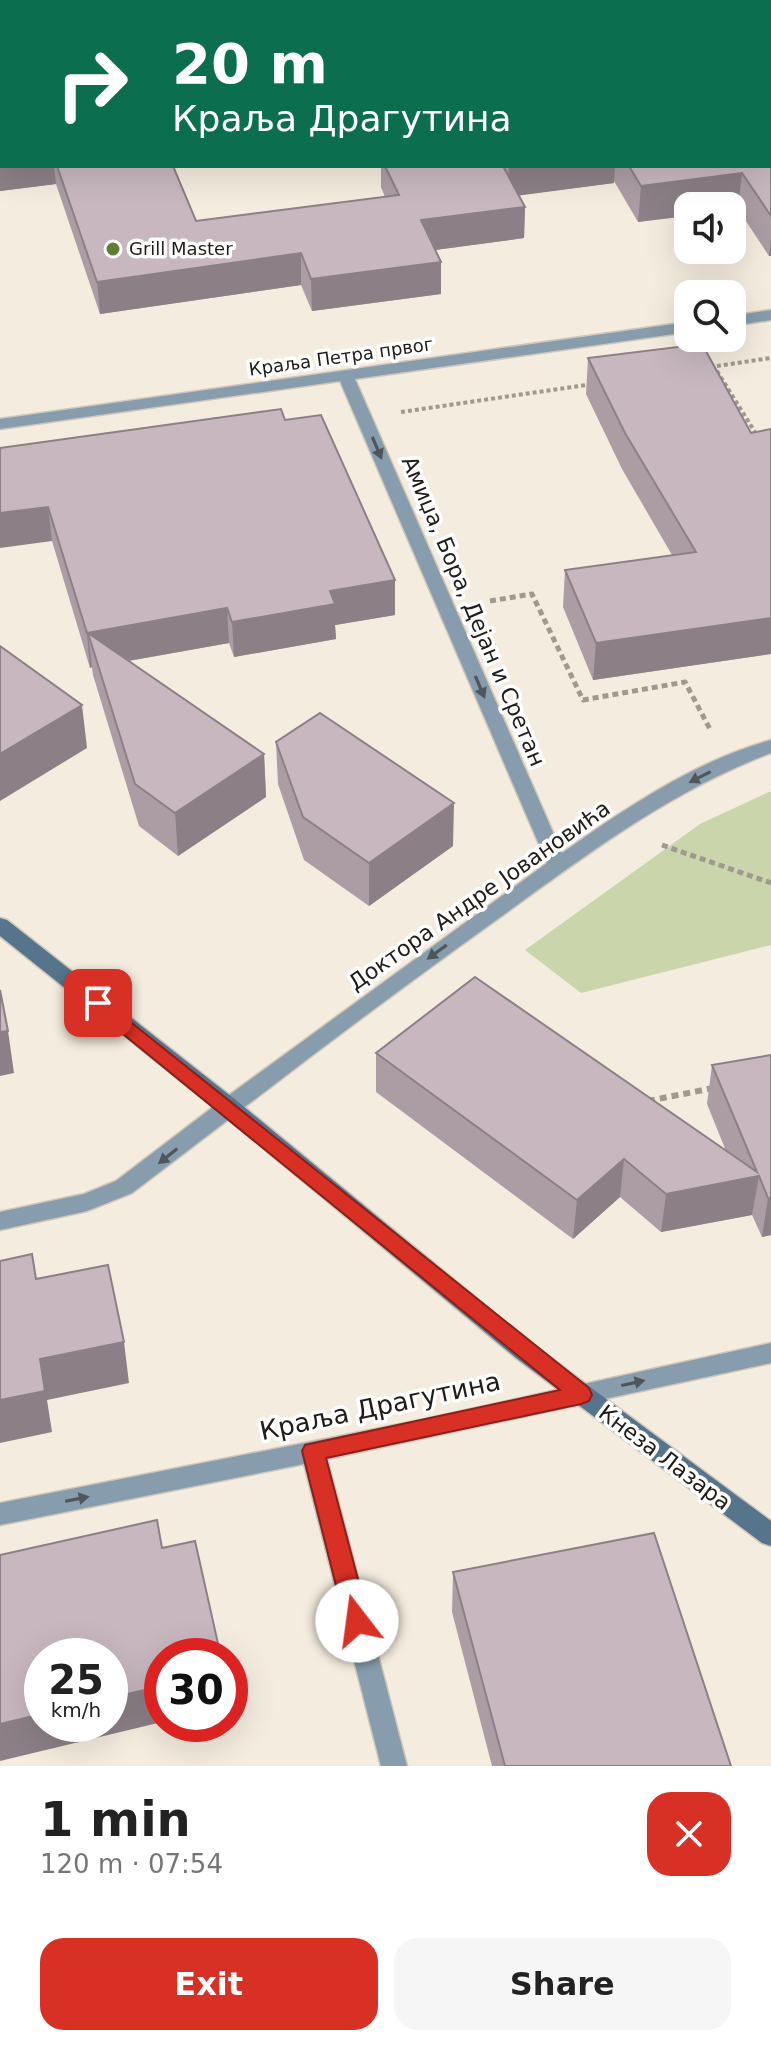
<!DOCTYPE html>
<html lang="en">
<head>
<meta charset="utf-8">
<style>
  body { margin:0; font-family:"DejaVu Sans",sans-serif; background:#f6f6f6; color:#222; height:100vh; display:flex; flex-direction:column; font-size:30px; white-space:nowrap }
  * { box-sizing:border-box; margin:0 }
  p { font-size:26px; color:#767676 }
  .icon { flex:none; width:44px; height:44px; fill:none; stroke:currentColor; stroke-width:2; stroke-linecap:round; stroke-linejoin:round }
  .map { position:relative; height:1766px; overflow:hidden }
  .details { display:flex; flex-direction:column; background:#fff; flex:1 }
  .details>* { flex:none }
  .banner { position:absolute; left:0px; top:0px; width:772px; height:168px; box-shadow:0 8px 32px #0002; background:#0b6e4f; color:#fff; overflow:hidden }
  .buttons { position:absolute; left:674px; top:192px; display:grid; gap:16px }
  .buttons a { display:grid; place-items:center; width:72px; height:72px; border-radius:16px; background:#fff; box-shadow:0 8px 32px #0002; font-size:40px }
  .speed { position:absolute; left:24px; top:1638px; display:flex; gap:16px; font-size:40px; font-weight:700; text-align:center }
  .speed>* { display:grid; place-content:center; width:104px; height:104px; border-radius:50%; background:#fff; box-shadow:0 8px 32px #0002; line-height:1 }
  .speed small { font-size:20px; font-weight:400 }
  .speed .limit { border:12px solid #d22; background:#fff; color:#111 }
  .pin { position:absolute; display:grid; place-items:center; width:68px; height:68px; color:#fff; margin:-34px; border-radius:16px; box-shadow:0 4px 12px #0006 }
  .me { position:absolute; width:88px; margin:-44px; rotate:345deg; stroke-linejoin:round; filter:drop-shadow(0 0 6px #0008) }
  .turn { display:flex; align-items:center; gap:28px; height:168px; padding:0 40px; font-size:36px }
  .turn .icon { width:104px; height:104px; stroke-width:2.5 }
  .turn b { display:block; font-size:56px; line-height:68px }
  .round { display:grid; place-items:center; flex:none; width:84px; height:84px; border-radius:24px; background:#f6f6f6 }
  .headline { display:flex; align-items:center; justify-content:space-between; height:136px; padding:0 40px }
  h1 { font-size:48px; font-weight:600; line-height:60px }
  .button { display:flex; gap:16px; margin-top:auto; padding:16px 40px }
  .button a { flex:1; height:92px; border-radius:24px; background:#d93025; color:#fff; font-size:32px; font-weight:600; line-height:92px; text-align:center }
  .button a+a { background:#f6f6f6; color:#222 }
  .map>svg:first-child { display:block }
  .green { fill:#cbd5ab }
  .lines { fill:none; stroke-linecap:round; stroke-linejoin:round }
  .lane-casing { stroke:#cec7ba; stroke-width:3 }
  .street-casing { stroke:#cec7ba; stroke-width:3 }
  .secondary-casing { stroke:#cec7ba; stroke-width:3 }
  .path-far2 { stroke:#9f998f; stroke-width:4; stroke-dasharray:4 3; stroke-linecap:butt }
  .path-far1 { stroke:#9f998f; stroke-width:5; stroke-dasharray:6 4; stroke-linecap:butt }
  .path { stroke:#9f998f; stroke-width:6; stroke-dasharray:7 5; stroke-linecap:butt }
  .lane { fill:#879cac; fill-rule:evenodd }
  .street { fill:#879cac; fill-rule:evenodd }
  .secondary { fill:#56758c; fill-rule:evenodd }
  .wall { fill:#ac9da4 }
  .shaded-wall { fill:#8c8086 }
  .building { fill:#c8b7bf; stroke:#8c8086; stroke-width:2 }
  .oneway { fill:#4e565b }
  .route { fill:#d93025; stroke:#8d1f18; stroke-width:2 }
  .poi-dot { fill:#617e33; stroke:#fff; stroke-width:3 }
  .labels { text-anchor:middle; stroke-width:7; stroke-linejoin:round; paint-order:stroke }
  .far-poi-label { font-size:18px; fill:#201d18; stroke:#fff; text-anchor:start }
  .far-street-label { font-size:18px; fill:#201d18; stroke:#fff }
  .street-label { font-size:22px; fill:#201d18; stroke:#fff }
  .near-street-label { font-size:26px; fill:#201d18; stroke:#fff }
</style>
</head>
<body>
<div class="map">
<svg width="771" height="1766" viewBox="0 0 771 1766">
  <rect width="100%" height="100%" fill="#f4ecde"/>
  <!-- green -->
  <polygon class="green" points="771,791 771,945 581,993 525,950 700,824"/>
  <g class="lines">
    <!-- lane casing -->
    <g class="lane-casing">
      <polygon id="lane" points="229,1099 237,1101 240,1107 237,1113 132,1193 87,1211 0,1230 0,1212 84,1194 116,1181 221,1101"/>
    </g>
    <!-- street casing -->
    <g class="street-casing">
      <g id="street">
        <polygon points="771,310 771,320 732,326 732,316"/>
        <path d="M 688,322 L 688,332 L 355,379 L 562,853 C 626,808 695,761 771,740 L 771,753 C 673,790 590,852 506,913 C 415,978 325,1045 237,1113 L 221,1113 L 218,1107 L 221,1101 L 547,863 L 340,381 L 0,429 L 0,419 Z"/>
        <polygon points="771,1343 771,1363 327,1459 407,1766 381,1766 304,1464 0,1525 0,1503 421,1420"/>
      </g>
    </g>
    <!-- secondary casing -->
    <g class="secondary-casing">
      <polygon id="secondary" points="0,918 7,920 237,1101 532,1344 771,1521 771,1546 762,1543 516,1358 221,1113 0,936"/>
    </g>
    <!-- path-far2 -->
    <g class="path-far2">
      <polyline points="710,367 771,358"/>
      <polyline points="717,371 758,437"/>
      <polyline points="401,412 593,384"/>
    </g>
    <!-- path-far1 -->
    <g class="path-far1">
      <polyline points="490,601 532,594 583,700 685,682 711,731"/>
      <polyline points="662,845 771,883"/>
    </g>
    <!-- path -->
    <polyline class="path" points="648,1101 713,1088"/>
    <!-- lane -->
    <use href="#lane" class="lane"/>
    <!-- street -->
    <use href="#street" class="street"/>
    <!-- secondary -->
    <use href="#secondary" class="secondary"/>
  </g>
  <!-- wall -->
  <g class="wall">
    <polygon points="0,0 2,2 2,166 173,166 196,221 385,197 381,187 381,166 770,166 771,145 771,256 769,256 738,209 732,210 732,206 638,222 614,181 614,183 519,195 525,207 524,238 435,250 441,294 312,311 301,285 100,314 56,184 0,191"/>
    <polygon points="588,358 771,654 593,680 563,607 565,570 672,555 622,469 586,394"/>
    <polygon points="285,420 395,580 395,615 335,625 336,639 234,657 229,643 129,661 264,754 266,797 178,856 139,826 93,675 92,667 90,668 52,541 0,448"/>
    <polygon points="276,742 453,846 369,906 304,860 278,784"/>
    <polygon points="376,1053 726,1151 707,1104 712,1065 771,1055 771,1235 762,1237 752,1215 661,1232 620,1197 573,1239 376,1092"/>
    <polygon points="453,1572 731,1766 492,1766 452,1612"/>
  </g>
  <!-- shaded-wall -->
  <g class="shaded-wall">
    <polygon points="741,0 761,0 761,2 734,2"/>
    <polygon points="0,160 2,160 2,166 54,166 56,184 0,191"/>
    <polygon points="509,166 615,166 614,183 508,197"/>
    <polygon points="742,173 738,209 732,210 732,206 688,206 688,216 638,222 641,186"/>
    <polygon points="525,207 524,238 420,252 421,220"/>
    <polygon points="771,238 771,256 769,256"/>
    <polygon points="301,253 301,285 100,314 97,282"/>
    <polygon points="441,262 441,294 312,311 311,279"/>
    <polygon points="48,507 52,541 0,548 0,513"/>
    <polygon points="395,580 395,615 335,625 336,639 234,657 232,622 330,591"/>
    <polygon points="227,608 229,643 99,666 88,633"/>
    <polygon points="771,618 771,654 593,680 596,643"/>
    <polygon points="87,633 88,633 92,667 90,668"/>
    <polygon points="82,705 87,748 0,801 0,754"/>
    <polygon points="264,754 266,797 178,856 175,813"/>
    <polygon points="454,803 453,846 369,906 369,863"/>
    <polygon points="8,1031 14,1073 0,1076 0,1032"/>
    <polygon points="624,1159 620,1197 573,1239 577,1200"/>
    <polygon points="759,1176 752,1215 661,1232 666,1194"/>
    <polygon points="768,1198 771,1198 771,1235 762,1237"/>
    <polygon points="124,1342 129,1383 47,1400 52,1432 0,1443 0,1400 40,1359"/>
    <polygon points="219,1648 220,1656 185,1656"/>
    <polygon points="162,1686 162,1722 0,1761 0,1724 42,1714 42,1724 110,1724 110,1698"/>
  </g>
  <!-- building -->
  <g class="building">
    <polygon points="0,0 741,0 734,2 2,2 2,160 0,160"/>
    <polygon points="771,145 771,216 742,173 641,186 629,166 770,166"/>
    <polygon points="57,166 173,166 196,221 399,195 385,166 503,166 525,207 421,220 441,262 311,279 301,253 97,282"/>
    <polygon points="702,344 751,433 771,429 771,618 596,643 565,570 696,552 625,433 588,358"/>
    <polygon points="281,409 285,420 321,415 395,580 330,591 335,604 232,622 227,608 87,633 48,507 0,513 0,448"/>
    <polygon points="88,633 264,754 175,813 135,784"/>
    <polygon points="0,646 82,705 0,754"/>
    <polygon points="320,713 454,803 369,863 303,817 276,742"/>
    <polygon points="475,977 757,1172 712,1065 771,1055 771,1198 768,1198 759,1176 666,1194 624,1159 577,1200 376,1053"/>
    <polygon points="0,990 8,1031 0,1032"/>
    <polygon points="32,1254 36,1279 108,1265 124,1342 40,1359 45,1391 0,1400 0,1261"/>
    <polygon points="157,1520 162,1548 195,1541 219,1648 185,1656 162,1656 162,1686 110,1698 110,1656 42,1656 42,1714 0,1724 0,1555"/>
    <polygon points="654,1533 731,1766 505,1766 453,1572"/>
  </g>
  <!-- one-way arrows -->
  <defs><path id="oneway-solid" d="M-6-.8H1V-3.2L6.5 0L1 3.2V.8H-6Z" transform="scale(2)"/></defs>
  <g class="oneway">
    <use href="#oneway-solid" transform="translate(377 448) rotate(67)"/>
    <use href="#oneway-solid" transform="translate(480 687) rotate(67)"/>
    <use href="#oneway-solid" transform="translate(700 777) rotate(153)"/>
    <use href="#oneway-solid" transform="translate(437 952) rotate(144)"/>
    <use href="#oneway-solid" transform="translate(168 1156) rotate(141)"/>
    <use href="#oneway-solid" transform="translate(633 1383) rotate(-12)"/>
    <use href="#oneway-solid" transform="translate(77 1499) rotate(-11)"/>
  </g>
  <!-- route -->
  <polygon class="route" points="98,996 589,1388 592,1395 589,1401 581,1404 326,1458 369,1621 366,1628 357,1631 349,1628 345,1621 302,1451 305,1445 560,1390 91,1008 88,1003"/>
  <!-- markers -->
  <circle class="poi-dot" cx="113" cy="249" r="8"/>
  <g class="labels">
    <!-- far-poi labels -->
    <g class="far-poi-label">
      <text x="129" y="255">Grill Master</text>
    </g>
    <!-- far-street labels -->
    <g class="far-street-label">
      <text transform="translate(341 357) rotate(-8)" y="6">Краља Петра првог</text>
    </g>
    <!-- street labels -->
    <g class="street-label">
      <text transform="translate(474 611) rotate(67)" y="8">Амиџа, Бора, Дејан и Сретан</text>
      <text transform="translate(479 895) rotate(-35)" y="8">Доктора Андре Јовановића</text>
      <text transform="translate(665 1457) rotate(37)" y="8">Кнеза Лазара</text>
    </g>
    <!-- near-street labels -->
    <g class="near-street-label">
      <text transform="translate(380 1406) rotate(-12)" y="9">Краља Драгутина</text>
    </g>
  </g>
</svg>
<div class="buttons">
<a><svg class="icon" aria-label="sound" viewBox="0 0 24 24"><path d="M4 9h4l5-4v14l-5-4H4zM17 9q2 3 0 6"/></svg></a>
<a><svg class="icon" aria-label="search" viewBox="0 0 24 24"><circle cx="10" cy="10" r="6"/><path d="M15 15l6 6"/></svg></a>
</div>
<div class="speed"><div>25<small>km/h</small></div><div class="limit">30</div></div>
<div class="pin" style="left:98px;top:1003px;background:#d93025"><svg class="icon" aria-label="arrive" viewBox="0 0 24 24"><path d="M6 21V4h12l-3 4 3 4H6"/></svg></div>
<svg class="me" style="left:357px;top:1621px" viewBox="-20 -20 40 40"><circle r="19" fill="#fff"/><path d="M0-13L10 11 0 6-10 11z" fill="#d93025"/></svg>
<div class="banner">
<div class="turn"><svg class="icon" aria-label="right" viewBox="0 0 24 24"><path d="M7 20v-9h11M14 6l5 5-5 5"/></svg><div><b>20 m</b>Краља Драгутина</div></div>
</div>
</div>
<section class="details">
<div class="headline"><div><h1>1 min</h1><p>120 m · 07:54</p></div><a class="round" style="background:#d93025;color:#fff"><svg class="icon" aria-label="close" viewBox="0 0 24 24"><path d="M6 6l12 12M18 6L6 18"/></svg></a></div>
<div class="button"><a>Exit</a><a>Share</a></div>
</section>
</body>
</html>
